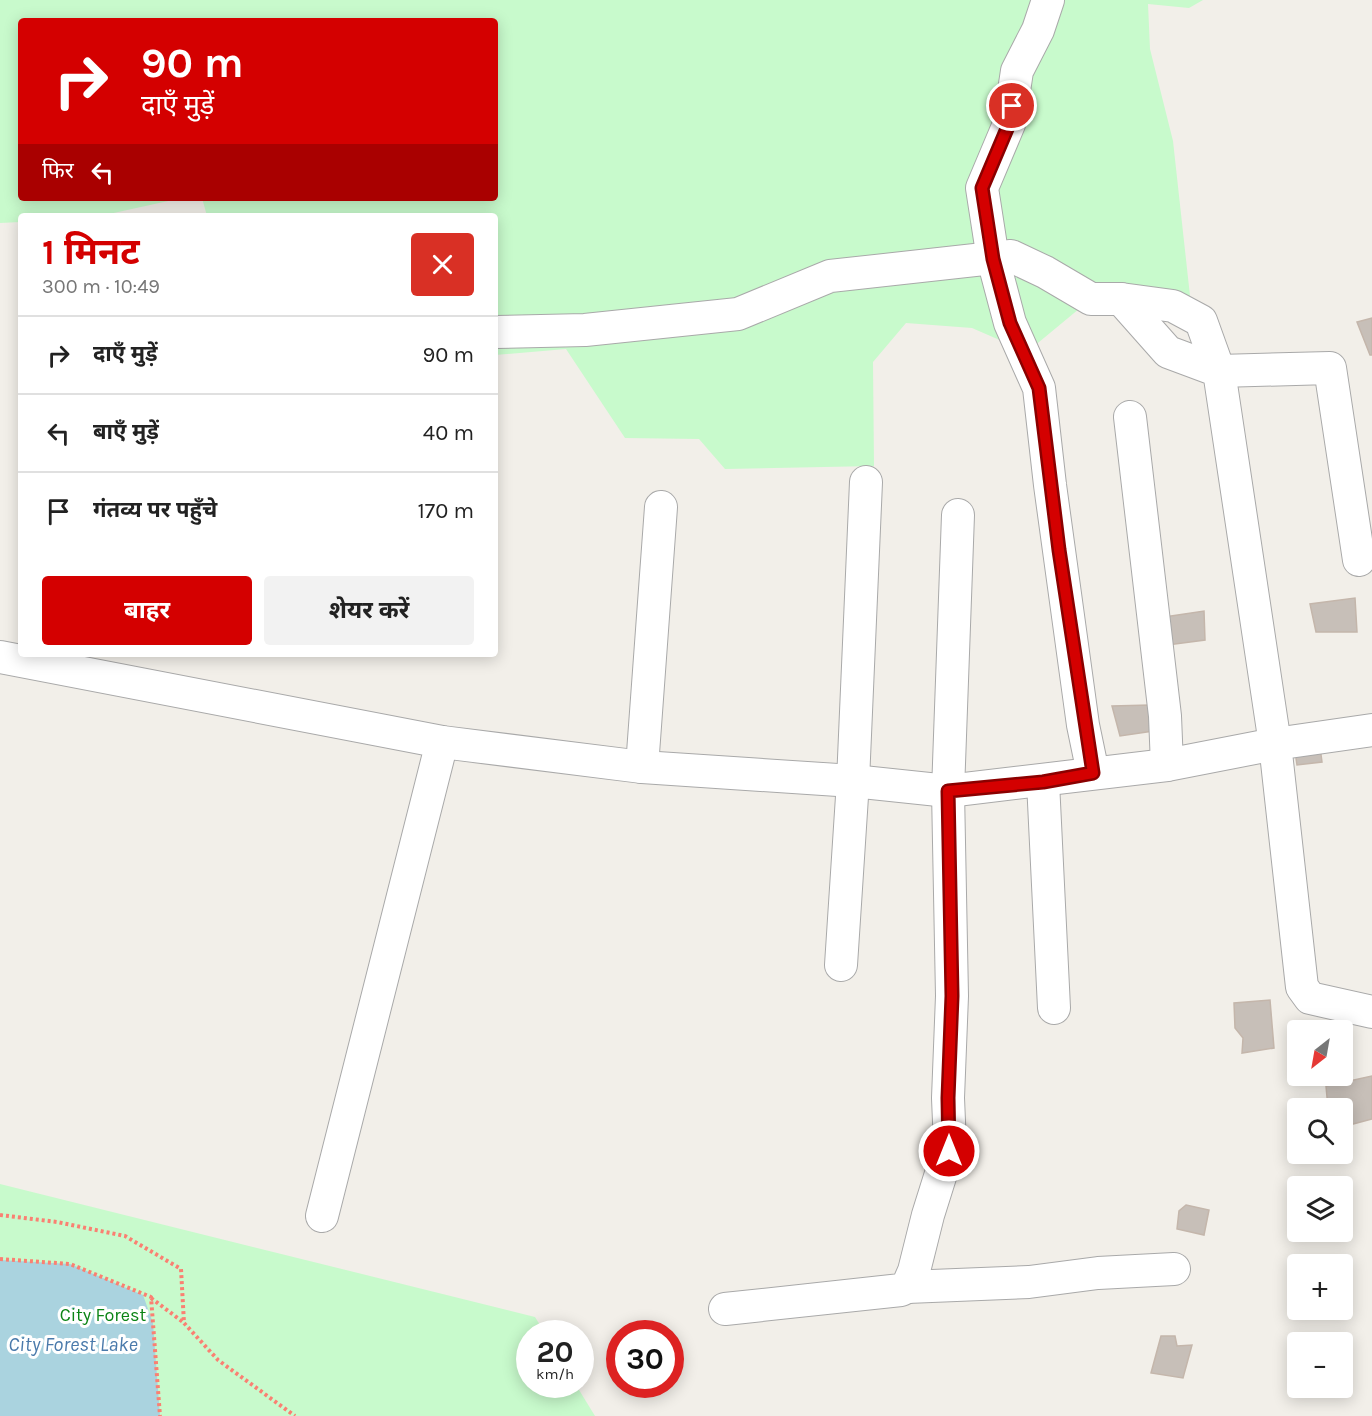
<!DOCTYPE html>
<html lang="hi">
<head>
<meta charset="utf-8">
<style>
  body { margin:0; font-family:Karla,"Noto Sans Devanagari",sans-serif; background:#f2f2f2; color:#222; height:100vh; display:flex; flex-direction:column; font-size:22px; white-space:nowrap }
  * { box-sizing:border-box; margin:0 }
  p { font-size:20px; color:#767676 }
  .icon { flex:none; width:33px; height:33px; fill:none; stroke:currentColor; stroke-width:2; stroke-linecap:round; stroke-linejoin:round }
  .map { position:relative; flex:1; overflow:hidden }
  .panel { position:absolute; left:18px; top:213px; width:480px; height:444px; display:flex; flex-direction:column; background:#fff; border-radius:6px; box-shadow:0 3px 15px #0003 }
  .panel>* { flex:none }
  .top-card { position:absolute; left:18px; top:18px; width:480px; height:183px; border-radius:6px; box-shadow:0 3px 15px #0003; background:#d40000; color:#fff; overflow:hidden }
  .needle { width:39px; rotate:211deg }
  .fabs { position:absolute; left:1287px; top:1020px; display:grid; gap:12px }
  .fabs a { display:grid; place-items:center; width:66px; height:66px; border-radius:6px; background:#fff; box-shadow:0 3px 15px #0003; font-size:30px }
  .speed { position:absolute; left:516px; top:1320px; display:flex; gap:12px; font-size:30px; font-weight:700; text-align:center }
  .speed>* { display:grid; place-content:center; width:78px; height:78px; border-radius:50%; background:#fff; box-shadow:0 3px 15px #0003; line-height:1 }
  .speed small { font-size:15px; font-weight:400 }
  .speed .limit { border:9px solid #d22; background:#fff; color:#111 }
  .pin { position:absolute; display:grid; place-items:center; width:51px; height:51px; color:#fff; margin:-26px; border:3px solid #fff; border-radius:50%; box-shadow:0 2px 6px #0007 }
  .me { position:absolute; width:66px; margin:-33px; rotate:0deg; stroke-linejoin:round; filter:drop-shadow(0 0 4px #0008) }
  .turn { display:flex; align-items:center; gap:21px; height:126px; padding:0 24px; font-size:27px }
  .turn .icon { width:78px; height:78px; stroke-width:2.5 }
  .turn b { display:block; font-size:42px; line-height:51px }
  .then { display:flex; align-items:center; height:57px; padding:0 24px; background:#0003; gap:12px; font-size:22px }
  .round { display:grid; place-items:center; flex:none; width:63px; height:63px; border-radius:6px; background:#f2f2f2 }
  .head { display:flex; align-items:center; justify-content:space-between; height:102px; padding:0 24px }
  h1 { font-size:36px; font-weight:700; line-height:45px; color:#d40000 }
  .primary-button { display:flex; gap:12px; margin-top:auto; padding:12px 24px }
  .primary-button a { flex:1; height:69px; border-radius:6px; background:#d40000; color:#fff; font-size:24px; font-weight:700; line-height:69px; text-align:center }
  .primary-button a+a { background:#f2f2f2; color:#222 }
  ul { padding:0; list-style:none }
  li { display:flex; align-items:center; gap:18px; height:78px; padding:0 24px; border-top:2px solid #e0e0e0 }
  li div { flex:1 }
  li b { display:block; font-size:22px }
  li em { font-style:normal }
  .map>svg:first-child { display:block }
  .park { fill:#c8facc }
  .water { fill:#aad3df }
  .building { fill:#c7bfb8; stroke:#c4b6ab; stroke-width:1.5 }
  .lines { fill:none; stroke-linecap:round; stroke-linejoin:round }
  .minor-casing { stroke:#a9a9a9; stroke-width:34 }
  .path { stroke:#fa8072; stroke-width:4; stroke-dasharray:3 3; stroke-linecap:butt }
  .minor { stroke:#fff; stroke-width:32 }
  .route-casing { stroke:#8a0000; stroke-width:15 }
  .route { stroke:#d40000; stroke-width:10 }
  .labels { text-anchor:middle; stroke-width:6; stroke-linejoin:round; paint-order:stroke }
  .park-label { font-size:18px; fill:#0c8416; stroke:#fff }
  .water-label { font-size:20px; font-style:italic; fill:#4a7aab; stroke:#fff }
</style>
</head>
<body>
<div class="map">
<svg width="1372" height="1416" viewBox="0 0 1372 1416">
  <rect width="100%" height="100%" fill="#f2efe9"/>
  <!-- park -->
  <g class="park">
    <polygon points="0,0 1203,0 1189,8 1148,4 1150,49 1173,141 1192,314 1091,299 1027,352 972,328 906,323 873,362 874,466 725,469 699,439 625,438 566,349 495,355 495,216 207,216 202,198 495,198 495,21 21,21 21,198 182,198 100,216 21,216 21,222 0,223"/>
    <polygon points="0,1184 535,1317 545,1333 530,1334 530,1384 576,1385 595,1416 0,1416"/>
  </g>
  <!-- water -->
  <polygon class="water" points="0,1260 70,1264 143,1295 153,1323 160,1416 0,1416"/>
  <!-- building -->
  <g class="building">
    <polygon points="1372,318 1372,355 1370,355 1357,322"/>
    <polygon points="1355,598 1357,632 1316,632 1310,604"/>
    <polygon points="1204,611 1205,640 1160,646 1158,618"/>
    <polygon points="1150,705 1153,731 1120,736 1112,706"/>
    <polygon points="1320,747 1322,762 1297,765 1295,751"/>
    <polygon points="1270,1000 1274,1048 1242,1053 1243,1038 1235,1028 1234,1003"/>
    <polygon points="1372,1076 1372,1119 1342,1127 1342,1108 1328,1108 1326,1086"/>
    <polygon points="1186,1205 1209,1210 1204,1235 1177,1229 1179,1211"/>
    <polygon points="1161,1336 1175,1336 1177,1346 1192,1345 1183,1378 1151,1373"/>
  </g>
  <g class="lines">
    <!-- minor casing -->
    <g class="minor-casing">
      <g id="minor">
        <polyline points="1048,0 1038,30 1017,71 1009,124 982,188 993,259 1010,323 1039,388 1050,485 1083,725 1093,773"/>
        <polyline points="1121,299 1168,352 1219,371 1275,744 1302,987 1310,998 1372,1012"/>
        <polyline points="495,332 585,330 738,314 830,276 1011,256 1045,272 1091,299 1121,299 1173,306 1201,321 1219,371 1330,368 1359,560"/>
        <polyline points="1130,417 1165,716 1167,765"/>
        <polyline points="0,657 442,742 642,767 853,781 948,791 1167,765 1275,744 1372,730"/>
        <polyline points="642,767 661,507"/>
        <polyline points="1043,782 1054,1008"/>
        <polyline points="841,965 853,781 866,482"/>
        <polyline points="322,1216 442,742"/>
        <polyline points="907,1287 1029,1282 1098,1273 1174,1269"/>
        <polyline points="725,1309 901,1290 907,1287 914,1271 928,1215 950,1145 948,1098 952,996 948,791 958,515"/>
      </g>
    </g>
    <!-- path -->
    <g class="path">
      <polyline points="0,1215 57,1222 125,1236 181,1269 184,1323 218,1360 295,1416"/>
      <polyline points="0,1259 70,1264 151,1297 160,1416"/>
      <polyline points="151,1298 183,1322"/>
    </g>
    <!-- minor -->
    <use href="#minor" class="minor"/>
  </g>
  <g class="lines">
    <!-- route casing -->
    <g class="route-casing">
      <polyline id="route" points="949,1151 948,1098 952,996 948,791 1043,782 1093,773 1059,550 1039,388 1010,323 993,259 982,188 1009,124 1012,106"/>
    </g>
    <!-- route -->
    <use href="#route" class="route"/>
  </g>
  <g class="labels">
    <!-- park labels -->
    <g class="park-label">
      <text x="103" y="1321">City Forest</text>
    </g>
    <!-- water labels -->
    <g class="water-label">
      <text x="73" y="1351">City Forest Lake</text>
    </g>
  </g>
</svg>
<div class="fabs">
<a><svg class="needle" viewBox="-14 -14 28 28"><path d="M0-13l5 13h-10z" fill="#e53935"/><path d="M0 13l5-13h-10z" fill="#767676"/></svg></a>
<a><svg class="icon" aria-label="search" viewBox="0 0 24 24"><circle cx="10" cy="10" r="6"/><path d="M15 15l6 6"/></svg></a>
<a><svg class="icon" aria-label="layers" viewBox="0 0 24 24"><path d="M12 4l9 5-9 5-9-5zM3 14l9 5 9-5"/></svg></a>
<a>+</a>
<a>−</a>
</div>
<div class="speed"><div>20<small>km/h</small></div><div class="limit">30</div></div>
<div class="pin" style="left:1012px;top:106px;background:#d93025"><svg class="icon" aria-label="arrive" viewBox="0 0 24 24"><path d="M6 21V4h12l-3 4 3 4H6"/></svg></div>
<svg class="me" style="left:949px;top:1151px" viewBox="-20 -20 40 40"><circle r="17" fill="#d40000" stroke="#fff" stroke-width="3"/><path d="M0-11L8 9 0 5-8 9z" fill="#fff"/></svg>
<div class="top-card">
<div class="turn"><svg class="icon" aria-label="right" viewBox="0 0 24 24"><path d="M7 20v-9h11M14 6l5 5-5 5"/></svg><div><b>90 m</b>दाएँ मुड़ें</div></div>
<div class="then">फिर<svg class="icon" aria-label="left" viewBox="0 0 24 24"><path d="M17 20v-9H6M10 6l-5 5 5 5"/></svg></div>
</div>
<section class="panel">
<div class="head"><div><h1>1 मिनट</h1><p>300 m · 10:49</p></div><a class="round" style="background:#d93025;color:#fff"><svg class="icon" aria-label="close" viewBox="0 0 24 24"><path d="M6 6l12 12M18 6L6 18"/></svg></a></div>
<ul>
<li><svg class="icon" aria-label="right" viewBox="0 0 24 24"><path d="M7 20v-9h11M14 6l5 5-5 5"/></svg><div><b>दाएँ मुड़ें</b></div><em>90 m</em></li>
<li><svg class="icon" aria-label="left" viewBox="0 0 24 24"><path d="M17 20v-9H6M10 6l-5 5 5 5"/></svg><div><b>बाएँ मुड़ें</b></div><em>40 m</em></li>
<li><svg class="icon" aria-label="arrive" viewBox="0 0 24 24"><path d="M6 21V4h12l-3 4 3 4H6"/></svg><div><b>गंतव्य पर पहुँचे</b></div><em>170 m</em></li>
</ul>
<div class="primary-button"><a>बाहर</a><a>शेयर करें</a></div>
</section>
</div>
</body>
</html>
